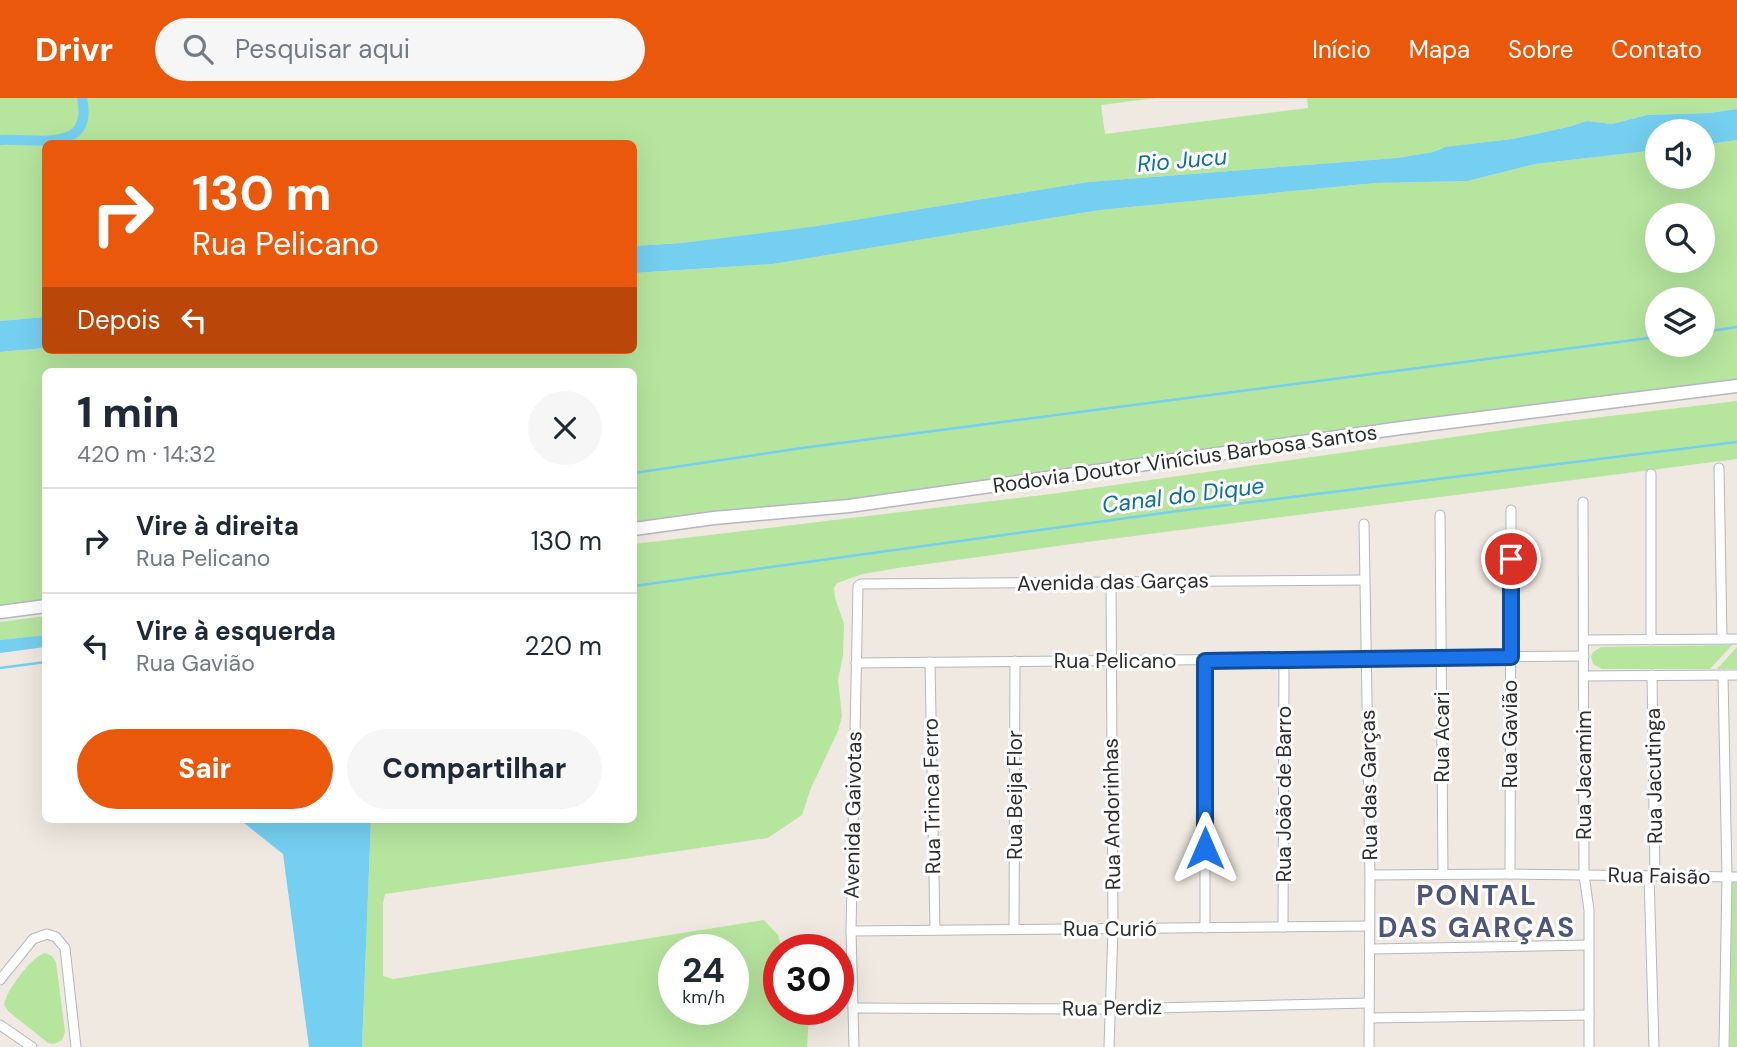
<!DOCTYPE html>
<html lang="pt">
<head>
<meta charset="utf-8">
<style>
  body { margin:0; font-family:"DM Sans",sans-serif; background:#f6f6f7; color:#1f2937; height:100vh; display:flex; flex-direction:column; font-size:26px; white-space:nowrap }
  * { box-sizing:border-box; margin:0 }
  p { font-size:23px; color:#747a83 }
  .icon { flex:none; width:38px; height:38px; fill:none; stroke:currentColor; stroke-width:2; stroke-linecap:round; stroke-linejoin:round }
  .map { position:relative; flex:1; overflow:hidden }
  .drawer { position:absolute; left:42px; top:270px; width:595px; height:455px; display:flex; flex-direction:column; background:#fff; border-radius:10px; box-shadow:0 7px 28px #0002 }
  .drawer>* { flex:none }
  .banner { position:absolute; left:42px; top:42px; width:595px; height:214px; border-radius:10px; box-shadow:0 7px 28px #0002; background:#ea580c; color:#fff; overflow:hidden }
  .buttons { position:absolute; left:1645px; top:21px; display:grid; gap:14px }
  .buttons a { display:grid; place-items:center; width:70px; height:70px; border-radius:50%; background:#fff; box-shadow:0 7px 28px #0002; font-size:35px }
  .speed { position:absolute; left:658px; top:836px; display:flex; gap:14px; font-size:35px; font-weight:700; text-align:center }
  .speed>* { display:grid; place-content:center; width:91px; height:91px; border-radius:50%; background:#fff; box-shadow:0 7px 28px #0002; line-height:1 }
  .speed small { font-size:18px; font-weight:400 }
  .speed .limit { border:10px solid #d22; background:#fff; color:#111 }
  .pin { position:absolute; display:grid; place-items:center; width:60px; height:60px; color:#fff; margin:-30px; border:4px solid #fff; border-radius:50%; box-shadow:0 2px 7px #0007 }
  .me { position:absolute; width:77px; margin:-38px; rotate:0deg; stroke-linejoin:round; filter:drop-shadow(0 0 5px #0008) }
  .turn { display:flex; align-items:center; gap:24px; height:147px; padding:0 35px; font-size:32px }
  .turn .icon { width:91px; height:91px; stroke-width:2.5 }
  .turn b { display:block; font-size:49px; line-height:60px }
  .then { display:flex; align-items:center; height:66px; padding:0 35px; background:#0003; gap:14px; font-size:26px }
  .round { display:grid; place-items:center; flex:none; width:74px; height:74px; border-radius:37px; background:#f6f6f7 }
  .head { display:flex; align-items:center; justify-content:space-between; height:119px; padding:0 35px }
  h1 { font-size:42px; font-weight:800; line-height:52px }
  .button { display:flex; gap:14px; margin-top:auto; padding:14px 35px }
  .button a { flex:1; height:80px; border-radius:42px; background:#ea580c; color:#fff; font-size:28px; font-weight:800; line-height:80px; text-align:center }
  .button a+a { background:#f6f6f7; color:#1f2937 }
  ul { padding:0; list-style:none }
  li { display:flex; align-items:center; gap:21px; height:105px; padding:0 35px; border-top:2px solid #e0e1e3 }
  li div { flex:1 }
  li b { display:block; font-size:26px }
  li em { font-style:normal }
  header { display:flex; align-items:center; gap:42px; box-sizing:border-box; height:98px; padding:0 35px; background:#ea580c; color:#fff }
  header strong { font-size:33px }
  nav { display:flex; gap:38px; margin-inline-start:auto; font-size:24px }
  .search { width:490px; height:63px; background:#f6f6f7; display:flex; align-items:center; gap:18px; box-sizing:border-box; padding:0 24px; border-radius:38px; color:#747a83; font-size:26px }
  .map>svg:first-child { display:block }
  .green { fill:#b6e59e; fill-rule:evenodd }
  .water { fill:#75cff0 }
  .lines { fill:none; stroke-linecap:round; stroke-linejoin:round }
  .stream { stroke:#75cff0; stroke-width:2.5 }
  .canal { stroke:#75cff0; stroke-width:10 }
  .street-casing { stroke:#b4b7c1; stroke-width:11 }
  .secondary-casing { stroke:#b4b7c1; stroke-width:15 }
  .street { stroke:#fff; stroke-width:9 }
  .secondary { stroke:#fff; stroke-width:12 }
  .route-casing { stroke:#114b97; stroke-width:18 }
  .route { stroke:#1a73e8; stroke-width:12 }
  .labels { text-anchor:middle; stroke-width:6; stroke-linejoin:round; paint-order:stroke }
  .street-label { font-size:21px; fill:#2e2e2e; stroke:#fff }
  .water-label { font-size:23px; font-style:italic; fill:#0d6fa3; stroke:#fff }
  .district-label { font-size:28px; font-weight:bold; letter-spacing:2px; fill:#4d5680; stroke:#fff }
</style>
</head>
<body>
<header>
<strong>Drivr</strong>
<div class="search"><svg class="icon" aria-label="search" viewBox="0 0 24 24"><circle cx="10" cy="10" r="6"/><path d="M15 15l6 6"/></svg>Pesquisar aqui</div>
<nav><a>Início</a><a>Mapa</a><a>Sobre</a><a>Contato</a></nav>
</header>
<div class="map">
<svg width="1737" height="949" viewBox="0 0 1737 949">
  <rect width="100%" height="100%" fill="#efe9e1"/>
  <!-- green -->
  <g class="green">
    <polygon points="0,0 1156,0 1101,7 1105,36 1308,10 1307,0 1737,0 1737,11 1709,15 1647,17 1612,26 1587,23 1568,29 1512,41 1441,50 1433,54 1397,60 1088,84 817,128 681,145 634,148 634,46 46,46 45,219 0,223"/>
    <path d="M 1737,42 L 1737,287 L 1049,381 L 634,430 L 634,273 L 46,273 L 45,502 L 0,508 L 0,254 L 45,250 L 46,252 L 634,252 L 634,175 L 773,166 L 1100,112 L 1376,85 L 1468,83 L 1535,66 L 1657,52 L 1657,79 L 1703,79 L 1703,47 ZM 1657,117 L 1703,117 L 1703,163 L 1657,163 ZM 1657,201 L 1703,201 L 1703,247 L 1657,247 Z"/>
    <path d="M 1737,303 L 1737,361 L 1079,445 L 898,470 L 863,476 L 837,485 L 834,490 L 835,500 L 844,526 L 843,557 L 838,582 L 842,618 L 838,633 L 811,690 L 802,717 L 768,740 L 385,796 L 383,805 L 383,878 L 393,881 L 764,822 L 778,837 L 782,852 L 779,852 L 779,912 L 807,912 L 809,918 L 807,949 L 362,949 L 371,721 L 634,721 L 634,446 L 1051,396 L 1560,324 ZM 674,852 L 733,852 L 733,912 L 674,912 Z"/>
    <polygon points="45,518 45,537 0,542 0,524"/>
    <polygon points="1732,547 1710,571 1602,571 1593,566 1591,559 1593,554 1601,549"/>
    <polygon points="1737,549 1737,571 1717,571"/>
    <polygon points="1732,782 1737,782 1737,949 1730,949"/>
    <path d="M 45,855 L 52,858 L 56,864 L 65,934 L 62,942 L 54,946 L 48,945 L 8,913 L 4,907 C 5,894 32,858 45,855 Z"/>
  </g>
  <!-- water -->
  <g class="water">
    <polygon points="1737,11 1737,42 1703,47 1703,33 1657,33 1657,52 1535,66 1468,83 1376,85 1100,112 773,166 634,175 634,148 681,145 817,128 1088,84 1397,60 1433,54 1445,49 1512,41 1568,29 1587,23 1612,26 1647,17 1709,15"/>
    <polygon points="45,219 45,250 0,254 0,223"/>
    <polygon points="45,537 45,549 0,555 0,542"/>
    <polygon points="239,721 371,721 362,949 309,949 283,756"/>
  </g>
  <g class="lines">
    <!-- stream -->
    <g class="stream">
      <polyline points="1703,234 1737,229"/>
      <polyline points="634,375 802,350 1657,239"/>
      <polyline points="634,488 1178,413 1737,344"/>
      <polyline points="0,570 46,564"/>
    </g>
    <!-- canal -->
    <path class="canal" d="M 0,42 C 37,40 94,56 82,0"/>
    <!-- street casing -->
    <g class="street-casing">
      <g id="street">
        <polyline points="1719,370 1722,541"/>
        <polyline points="1651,376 1651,542"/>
        <polyline points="1583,404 1584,777 1589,812 1589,949"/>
        <polyline points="1440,417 1443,776"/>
        <polyline points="1364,426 1370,777 1369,949"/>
        <polyline points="1584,542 1737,541"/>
        <polyline points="1205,563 1205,830"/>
        <polyline points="930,564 935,832"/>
        <polyline points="856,565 1584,558"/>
        <polyline points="1652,577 1655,778"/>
        <polyline points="1723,577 1727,779 1724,949"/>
        <polyline points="1584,578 1737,577"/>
        <polyline points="1510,776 1511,412"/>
        <polyline points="1370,777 1510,776 1737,779"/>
        <polyline points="1649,778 1654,949"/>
        <polyline points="1283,829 1284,562"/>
        <polyline points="1014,831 1015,563"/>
        <polyline points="851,833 1369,828"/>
        <polyline points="1370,851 1588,847"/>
        <polyline points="0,882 33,841 47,836 56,839 65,850 76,949"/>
        <polyline points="855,910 1111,911 1369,905"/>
        <polyline points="1370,920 1589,917"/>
        <polyline points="0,927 32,949"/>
        <polyline points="854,949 851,833 858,488 861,486 1365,482"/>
        <polyline points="1109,949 1113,832 1111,484"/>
      </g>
    </g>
    <!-- secondary casing -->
    <g class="secondary-casing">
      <g id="secondary">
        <polyline points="634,431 714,420 849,408 1401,330 1737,288"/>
        <polyline points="0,514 46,508"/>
      </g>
    </g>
    <!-- street -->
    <use href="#street" class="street"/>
    <!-- secondary -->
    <use href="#secondary" class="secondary"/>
  </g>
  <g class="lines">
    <!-- route casing -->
    <g class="route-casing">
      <polyline id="route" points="1205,750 1205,563 1511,559 1511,461"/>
    </g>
    <!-- route -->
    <use href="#route" class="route"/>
  </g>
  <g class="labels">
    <!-- street labels -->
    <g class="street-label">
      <text transform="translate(1185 361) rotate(-8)" y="7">Rodovia Doutor Vinícius Barbosa Santos</text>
      <text transform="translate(1113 484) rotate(-1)" y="7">Avenida das Garças</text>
      <text x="1115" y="570">Rua Pelicano</text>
      <text transform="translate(1510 636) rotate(-90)" y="7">Rua Gavião</text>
      <text transform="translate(1442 639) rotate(-90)" y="7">Rua Acari</text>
      <text transform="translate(1584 677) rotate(-90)" y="7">Rua Jacamim</text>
      <text transform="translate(1654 678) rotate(-91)" y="7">Rua Jacutinga</text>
      <text transform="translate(1369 687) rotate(-91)" y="7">Rua das Garças</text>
      <text transform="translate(1284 696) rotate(-90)" y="7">Rua João de Barro</text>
      <text transform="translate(1015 697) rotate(-90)" y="7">Rua Beija Flor</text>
      <text transform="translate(932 698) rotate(-91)" y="7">Rua Trinca Ferro</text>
      <text transform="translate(1112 716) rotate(-91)" y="7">Rua Andorinhas</text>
      <text transform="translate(853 717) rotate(-89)" y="7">Avenida Gaivotas</text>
      <text transform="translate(1659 778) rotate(1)" y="7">Rua Faisão</text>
      <text x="1110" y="838">Rua Curió</text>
      <text transform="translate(1112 910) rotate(-1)" y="7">Rua Perdiz</text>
    </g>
    <!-- water labels -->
    <g class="water-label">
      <text transform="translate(1182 62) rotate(-5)" y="8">Rio Jucu</text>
      <text transform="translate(1183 397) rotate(-7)" y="8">Canal do Dique</text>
    </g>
    <!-- district labels -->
    <g class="district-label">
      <text x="1477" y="807">PONTAL<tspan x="1477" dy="32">DAS GARÇAS</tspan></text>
    </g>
  </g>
</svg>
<div class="buttons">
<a><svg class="icon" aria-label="sound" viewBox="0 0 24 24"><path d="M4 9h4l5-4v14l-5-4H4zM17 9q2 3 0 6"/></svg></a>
<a><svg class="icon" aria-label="search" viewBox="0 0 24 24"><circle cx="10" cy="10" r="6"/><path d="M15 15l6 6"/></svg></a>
<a><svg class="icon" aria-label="layers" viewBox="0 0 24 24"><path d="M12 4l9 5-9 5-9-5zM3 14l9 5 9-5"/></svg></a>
</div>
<div class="speed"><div>24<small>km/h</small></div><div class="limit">30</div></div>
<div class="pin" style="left:1511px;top:461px;background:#d93025"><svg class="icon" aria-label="arrive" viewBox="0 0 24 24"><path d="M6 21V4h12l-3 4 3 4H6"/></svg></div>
<svg class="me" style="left:1205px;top:750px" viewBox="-20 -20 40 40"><path d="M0-17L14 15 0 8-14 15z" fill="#1a73e8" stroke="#fff" stroke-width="4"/></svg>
<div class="banner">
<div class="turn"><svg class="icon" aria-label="right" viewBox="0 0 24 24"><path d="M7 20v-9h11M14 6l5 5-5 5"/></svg><div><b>130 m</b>Rua Pelicano</div></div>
<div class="then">Depois<svg class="icon" aria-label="left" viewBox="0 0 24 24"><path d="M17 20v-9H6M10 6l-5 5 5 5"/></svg></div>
</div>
<section class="drawer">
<div class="head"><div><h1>1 min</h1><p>420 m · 14:32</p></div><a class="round"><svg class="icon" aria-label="close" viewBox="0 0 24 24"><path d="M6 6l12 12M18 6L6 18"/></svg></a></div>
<ul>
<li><svg class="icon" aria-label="right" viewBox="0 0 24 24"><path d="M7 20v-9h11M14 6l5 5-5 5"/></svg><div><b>Vire à direita</b><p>Rua Pelicano</p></div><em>130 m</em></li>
<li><svg class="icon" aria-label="left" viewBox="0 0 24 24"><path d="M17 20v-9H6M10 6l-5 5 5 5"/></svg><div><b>Vire à esquerda</b><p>Rua Gavião</p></div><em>220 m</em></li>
</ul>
<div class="button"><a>Sair</a><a>Compartilhar</a></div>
</section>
</div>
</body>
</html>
